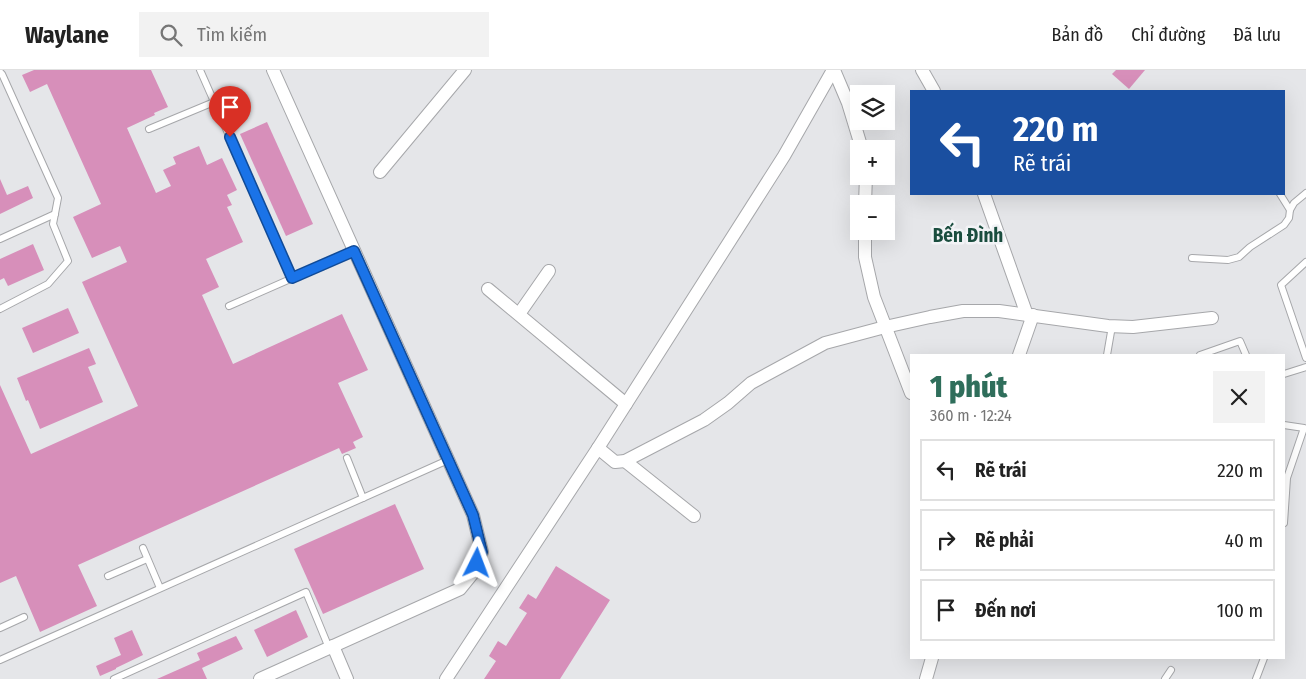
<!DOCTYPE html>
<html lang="vi">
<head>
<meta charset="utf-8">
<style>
  body { margin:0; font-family:"Fira Sans Condensed",sans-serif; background:#f2f2f2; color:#222; height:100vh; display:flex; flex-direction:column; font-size:19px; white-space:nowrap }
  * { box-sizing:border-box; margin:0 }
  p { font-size:16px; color:#767676 }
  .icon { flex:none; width:28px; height:28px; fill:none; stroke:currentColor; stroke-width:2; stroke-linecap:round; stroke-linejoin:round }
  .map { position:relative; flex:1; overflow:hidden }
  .details { position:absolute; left:910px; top:284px; width:375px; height:305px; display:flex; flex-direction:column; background:#fff; border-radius:0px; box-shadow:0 5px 20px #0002 }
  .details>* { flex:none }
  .banner { position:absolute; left:910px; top:20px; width:375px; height:105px; border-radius:0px; box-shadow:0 5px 20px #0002; background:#1a4fa0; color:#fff; overflow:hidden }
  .controls { position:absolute; left:850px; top:15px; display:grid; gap:10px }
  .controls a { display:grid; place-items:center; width:45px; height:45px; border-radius:0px; background:#fff; box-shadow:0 5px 20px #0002; font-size:25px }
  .pin { position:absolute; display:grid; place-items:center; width:42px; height:42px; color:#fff; margin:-51px -21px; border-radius:50% 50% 50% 0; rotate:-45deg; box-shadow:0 0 5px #0007 }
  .pin .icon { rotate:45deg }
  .me { position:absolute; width:55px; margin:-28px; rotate:3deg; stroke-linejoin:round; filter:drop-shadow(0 0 4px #0008) }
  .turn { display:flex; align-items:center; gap:18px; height:105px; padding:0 20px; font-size:22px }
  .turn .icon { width:65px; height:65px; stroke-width:2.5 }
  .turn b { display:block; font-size:35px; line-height:42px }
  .round { display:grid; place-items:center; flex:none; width:52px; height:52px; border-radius:0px; background:#f2f2f2 }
  .overview { display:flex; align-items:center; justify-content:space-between; height:85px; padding:0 20px }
  h1 { font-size:30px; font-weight:800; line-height:38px; color:#2f6e5b }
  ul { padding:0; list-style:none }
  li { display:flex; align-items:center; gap:15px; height:62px; margin:0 10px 8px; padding:0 10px; border:2px solid #e0e0e0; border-radius:0px }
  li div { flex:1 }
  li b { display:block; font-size:19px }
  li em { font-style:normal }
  header { display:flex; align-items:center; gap:30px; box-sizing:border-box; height:70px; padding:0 25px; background:#fff; border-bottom:1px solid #e0e0e0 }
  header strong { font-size:24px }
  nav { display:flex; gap:28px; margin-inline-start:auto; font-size:18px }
  .search { width:350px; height:45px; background:#f2f2f2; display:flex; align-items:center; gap:12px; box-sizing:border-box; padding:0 18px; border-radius:0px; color:#767676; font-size:19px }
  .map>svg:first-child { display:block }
  .building { fill:#d78fba }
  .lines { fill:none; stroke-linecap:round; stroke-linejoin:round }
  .service-casing { stroke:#a6a7aa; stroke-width:8 }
  .minor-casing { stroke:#a6a7aa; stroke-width:14 }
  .service { stroke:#fff; stroke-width:6 }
  .minor { stroke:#fff; stroke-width:12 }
  .route-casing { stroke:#114b97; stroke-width:12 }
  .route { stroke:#1a73e8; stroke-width:9 }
  .labels { text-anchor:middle; stroke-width:5; stroke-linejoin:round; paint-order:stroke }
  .quarter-label { font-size:19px; font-weight:bold; fill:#1a4d3e; stroke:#f2f3f6 }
</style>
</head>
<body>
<header>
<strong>Waylane</strong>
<div class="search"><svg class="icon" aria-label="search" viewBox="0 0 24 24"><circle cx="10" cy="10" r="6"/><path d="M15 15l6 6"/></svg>Tìm kiếm</div>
<nav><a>Bản đồ</a><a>Chỉ đường</a><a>Đã lưu</a></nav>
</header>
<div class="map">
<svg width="1306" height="609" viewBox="0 0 1306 609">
  <rect width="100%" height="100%" fill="#e5e6e9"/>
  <!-- building -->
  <g class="building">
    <polygon points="34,0 151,0 168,37 154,43 155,45 127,58 156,123 171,116 163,100 176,94 173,87 199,76 207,95 222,88 237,120 227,125 232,135 227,137 243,172 206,189 219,217 202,225 233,294 342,244 368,300 338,313 363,367 353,372 356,378 342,384 339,378 78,495 97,536 40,562 16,506 0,513 0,315 31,384 138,336 82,212 127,192 120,176 92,188 73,147 101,134 47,14 30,22 22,5"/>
    <polygon points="1116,0 1145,0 1129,19 1112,4"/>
    <polygon points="267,52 313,154 286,166 240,64"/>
    <polygon points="0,109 7,125 28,116 33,128 0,144"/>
    <polygon points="33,174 44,200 8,216 4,208 0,210 0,189"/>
    <polygon points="68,238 79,263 33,283 22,258"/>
    <polygon points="89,278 96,294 88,297 103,332 40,359 28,330 26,331 17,308"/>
    <polygon points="395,434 424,499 323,544 294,479"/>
    <polygon points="556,496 610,530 560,609 484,609 496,591 489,586 498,571 506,576 527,543 519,538 528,524 536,529"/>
    <polygon points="296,540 308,567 267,587 254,560"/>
    <polygon points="132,560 143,585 116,598 116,599 100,606 96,596 121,585 114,568"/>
    <polygon points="236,566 243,579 202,598 207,609 157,609 200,590 197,583"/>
  </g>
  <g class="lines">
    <!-- service casing -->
    <g class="service-casing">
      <g id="service">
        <polyline points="200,0 292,208"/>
        <polyline points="0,2 2,4 58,128 53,154 68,191 48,214 0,239"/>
        <polyline points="149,59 214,32"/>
        <polyline points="1290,140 1294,133 1306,123"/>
        <polyline points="0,169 55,144"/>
        <polyline points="1192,188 1228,190 1239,187 1250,177 1284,155 1289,148 1290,140 1280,124"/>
        <polyline points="1306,192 1281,215 1306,288"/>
        <polyline points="229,236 354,181"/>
        <polyline points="1107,285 1112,256"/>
        <polyline points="1200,285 1240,271 1246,285"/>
        <polyline points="1284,304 1306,297"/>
        <polyline points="1284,355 1304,358 1287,408 1284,453"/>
        <polyline points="347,388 363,428"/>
        <polyline points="143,478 160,518"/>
        <polyline points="108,506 147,489"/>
        <polyline points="0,558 24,547"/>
        <polyline points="0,590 448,390"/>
        <polyline points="114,609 306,522 329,578"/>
        <polyline points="1165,609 1171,600"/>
        <polyline points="1256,609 1264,588"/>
      </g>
    </g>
    <!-- minor casing -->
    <g class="minor-casing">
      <g id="minor">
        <polyline points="834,0 848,33 862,79"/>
        <polyline points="922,0 934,21"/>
        <polyline points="380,102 465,0"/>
        <polyline points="984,124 1027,245"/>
        <polyline points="865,134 866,106"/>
        <polyline points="865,161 865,187 874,227 911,323"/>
        <polyline points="488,219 626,334"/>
        <polyline points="519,244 549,201"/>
        <polyline points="1019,285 1033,245"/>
        <polyline points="598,378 615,392 625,391 704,350 728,333 751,313 825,273 885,257 930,247 963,241 999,241 1108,256 1133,257 1212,248"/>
        <polyline points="625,391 694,446"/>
        <polyline points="333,576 347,609"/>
        <polyline points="260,609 460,519 473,503 482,482 473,445 273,0"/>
        <polyline points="446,609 598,378 784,86 833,0"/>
        <polyline points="926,609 932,588"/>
      </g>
    </g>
    <!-- service -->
    <use href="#service" class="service"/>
    <!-- minor -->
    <use href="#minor" class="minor"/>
  </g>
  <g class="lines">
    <!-- route casing -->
    <g class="route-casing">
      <polyline id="route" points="230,67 292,208 354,181 473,445 482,482 477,493"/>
    </g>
    <!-- route -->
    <use href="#route" class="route"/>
  </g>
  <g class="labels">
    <!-- quarter labels -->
    <g class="quarter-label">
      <text x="968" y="172">Bến Đình</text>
    </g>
  </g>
</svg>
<div class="controls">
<a><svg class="icon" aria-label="layers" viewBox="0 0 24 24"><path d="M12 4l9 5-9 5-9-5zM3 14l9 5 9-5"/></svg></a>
<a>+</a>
<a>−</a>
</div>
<div class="pin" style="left:230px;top:67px;background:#d93025"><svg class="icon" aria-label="arrive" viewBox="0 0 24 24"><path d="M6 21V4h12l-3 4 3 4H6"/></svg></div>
<svg class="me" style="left:477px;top:493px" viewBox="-20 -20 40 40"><path d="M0-17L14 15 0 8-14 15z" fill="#1a73e8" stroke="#fff" stroke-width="4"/></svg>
<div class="banner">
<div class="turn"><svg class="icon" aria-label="left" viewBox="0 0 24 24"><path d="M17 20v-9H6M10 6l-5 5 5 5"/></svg><div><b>220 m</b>Rẽ trái</div></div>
</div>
<section class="details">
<div class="overview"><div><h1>1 phút</h1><p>360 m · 12:24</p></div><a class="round"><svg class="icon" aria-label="close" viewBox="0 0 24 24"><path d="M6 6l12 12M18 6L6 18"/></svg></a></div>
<ul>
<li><svg class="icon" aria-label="left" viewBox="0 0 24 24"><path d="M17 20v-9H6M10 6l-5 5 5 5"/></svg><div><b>Rẽ trái</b></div><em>220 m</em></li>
<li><svg class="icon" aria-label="right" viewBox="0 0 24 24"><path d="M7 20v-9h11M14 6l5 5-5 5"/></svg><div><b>Rẽ phải</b></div><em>40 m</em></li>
<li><svg class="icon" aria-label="arrive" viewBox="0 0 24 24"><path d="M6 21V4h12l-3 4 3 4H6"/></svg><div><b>Đến nơi</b></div><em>100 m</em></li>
</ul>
</section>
</div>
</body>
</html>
